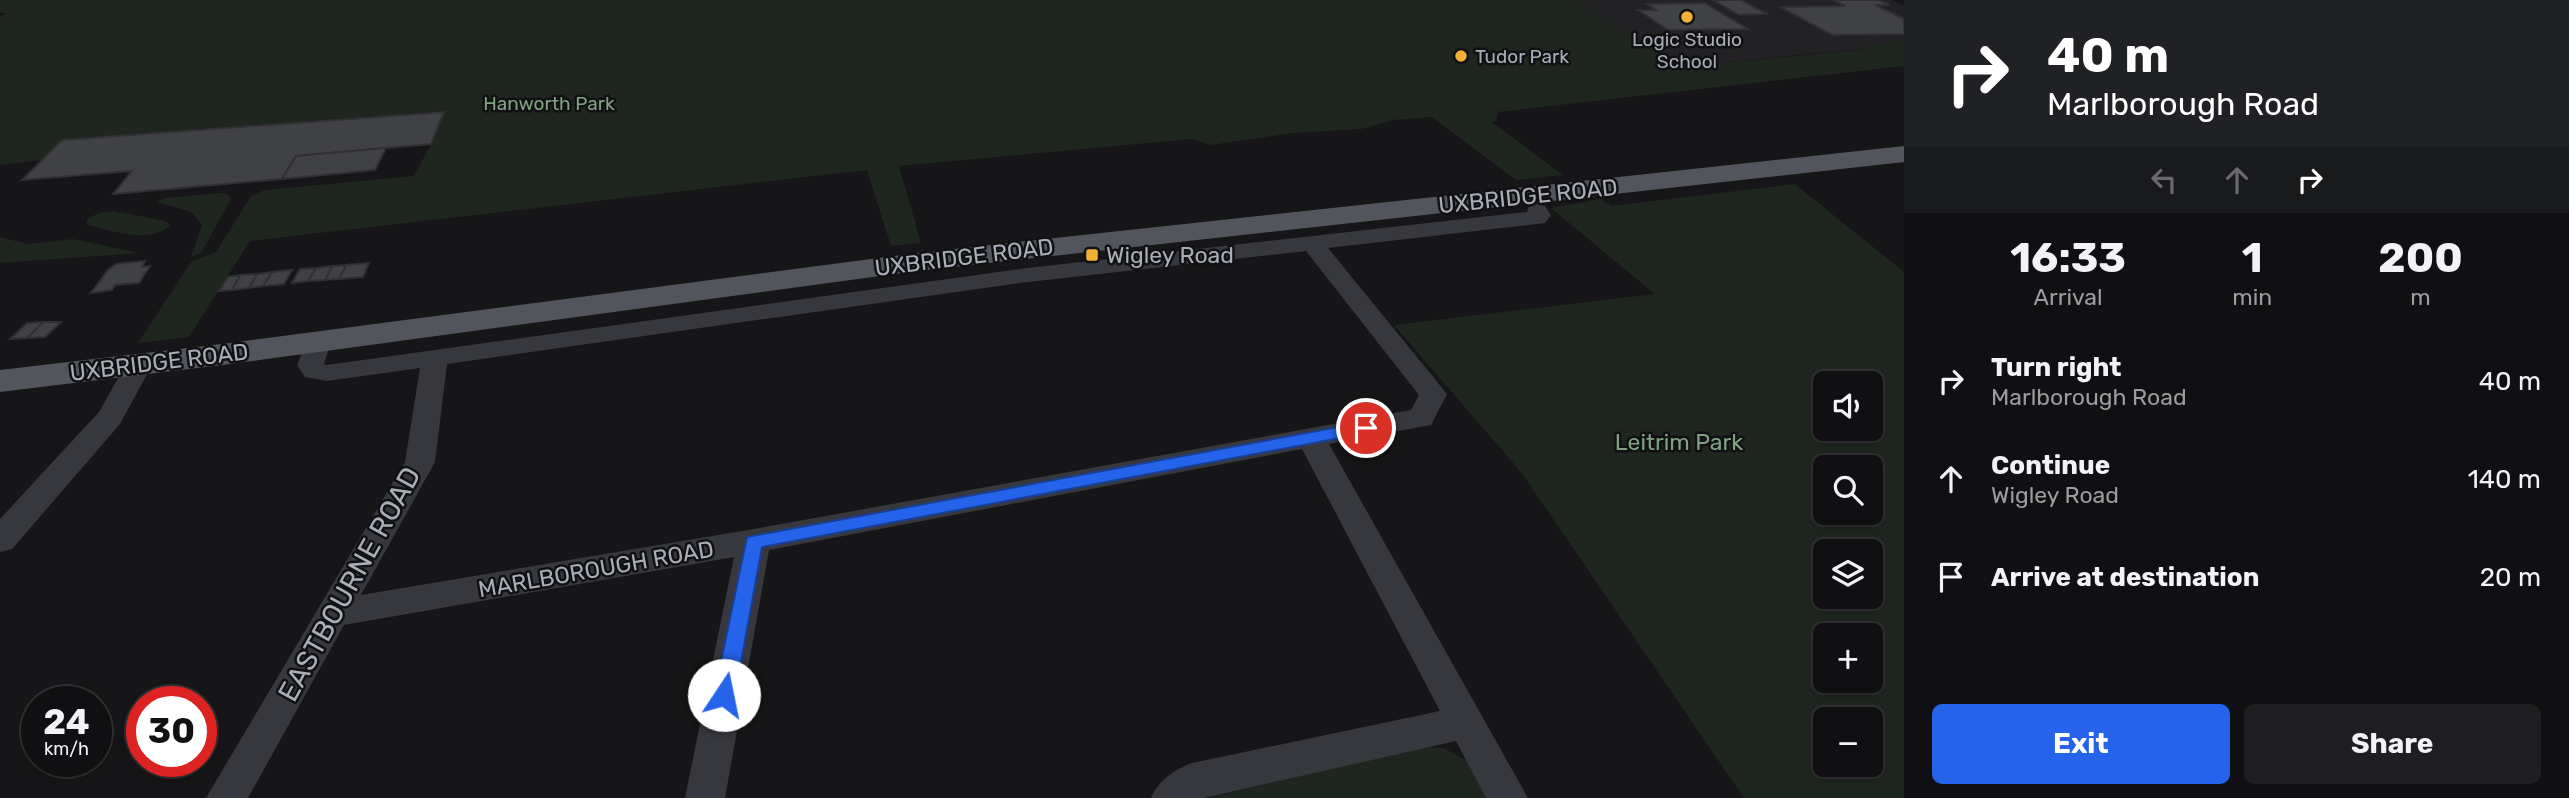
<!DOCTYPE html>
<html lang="en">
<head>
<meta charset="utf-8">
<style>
  body { margin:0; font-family:Rubik,sans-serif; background:#1e1e20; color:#f1f3f6; height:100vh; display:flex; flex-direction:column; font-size:26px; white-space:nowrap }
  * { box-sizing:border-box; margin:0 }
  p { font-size:23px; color:#9c9d9f }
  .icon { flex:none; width:38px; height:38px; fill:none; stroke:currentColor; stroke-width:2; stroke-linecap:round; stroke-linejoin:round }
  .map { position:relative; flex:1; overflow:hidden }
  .drawer { display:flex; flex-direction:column; background:#101012; width:665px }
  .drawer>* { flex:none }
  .banner { background:#202124; color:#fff; overflow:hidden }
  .fabs { position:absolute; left:1813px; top:371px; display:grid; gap:14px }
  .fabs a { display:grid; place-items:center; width:70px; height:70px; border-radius:10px; background:#101012; box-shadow:0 4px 10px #0003,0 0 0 2px #303032; font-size:35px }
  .speed { position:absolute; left:21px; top:686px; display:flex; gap:14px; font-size:35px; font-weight:700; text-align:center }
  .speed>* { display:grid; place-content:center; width:91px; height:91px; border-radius:50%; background:#101012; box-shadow:0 4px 10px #0003,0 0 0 2px #303032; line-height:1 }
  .speed small { font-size:18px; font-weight:400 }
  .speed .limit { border:10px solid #d22; background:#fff; color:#111 }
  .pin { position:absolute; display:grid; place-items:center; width:60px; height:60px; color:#fff; margin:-30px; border:4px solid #fff; border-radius:50%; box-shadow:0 2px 7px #0007 }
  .me { position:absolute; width:77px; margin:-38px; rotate:11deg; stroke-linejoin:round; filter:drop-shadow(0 0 5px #0008) }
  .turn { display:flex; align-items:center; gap:24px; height:147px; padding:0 28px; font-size:32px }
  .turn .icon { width:91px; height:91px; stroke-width:2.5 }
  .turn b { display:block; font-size:49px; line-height:60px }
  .lanes { display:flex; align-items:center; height:66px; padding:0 28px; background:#0003; justify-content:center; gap:35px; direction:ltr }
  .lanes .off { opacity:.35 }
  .eta { display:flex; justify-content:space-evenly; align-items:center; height:119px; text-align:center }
  .eta b { font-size:42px; font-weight:700; line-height:49px }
  .primary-button { display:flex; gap:14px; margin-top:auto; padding:14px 28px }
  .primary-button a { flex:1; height:80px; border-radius:10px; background:#2563eb; color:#fff; font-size:28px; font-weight:700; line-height:80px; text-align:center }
  .primary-button a+a { background:#1e1e20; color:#f1f3f6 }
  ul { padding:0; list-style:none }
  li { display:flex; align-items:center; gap:21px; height:98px; padding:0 28px }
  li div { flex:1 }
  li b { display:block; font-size:26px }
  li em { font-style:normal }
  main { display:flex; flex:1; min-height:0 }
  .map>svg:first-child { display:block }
  .built { fill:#222225 }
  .green { fill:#1e261f; fill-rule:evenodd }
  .building { fill:#404145; stroke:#303034; stroke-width:2 }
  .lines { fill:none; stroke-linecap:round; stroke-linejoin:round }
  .minor { fill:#37383d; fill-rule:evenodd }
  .major { fill:#53555c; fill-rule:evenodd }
  .route { fill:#2563eb; stroke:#184099; stroke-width:2 }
  .poi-dot { fill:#f2b134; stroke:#111113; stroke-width:2.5 }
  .labels { text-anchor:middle; stroke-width:5; stroke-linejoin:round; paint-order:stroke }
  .far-poi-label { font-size:19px; fill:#a8adb8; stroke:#111113 }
  .far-park-label { font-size:19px; fill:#7fa381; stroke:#111113 }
  .street-label { font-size:23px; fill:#a8adb8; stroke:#111113 }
  .poi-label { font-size:23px; fill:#a8adb8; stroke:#111113; text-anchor:start }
  .park-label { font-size:23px; fill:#7fa381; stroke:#111113 }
  .near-street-label { font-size:28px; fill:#a8adb8; stroke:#111113 }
</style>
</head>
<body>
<main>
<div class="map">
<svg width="1904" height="798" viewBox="0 0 1904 798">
  <rect width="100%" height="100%" fill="#161618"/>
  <!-- built -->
  <polygon class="built" points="1113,0 1891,0 1904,6 1904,45 1184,114"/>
  <!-- green -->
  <g class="green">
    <polygon points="0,0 1576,0 1678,67 1867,49 1863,46 1904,39 1904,66 1498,112 1496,121 1492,122 1563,175 1516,180 1432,117 1393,120 1361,129 1293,133 1211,145 1191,139 899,166 921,243 891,246 867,170 250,241 189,337 138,343 191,262 216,252 251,196 265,190 414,176 431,144 42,160 0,165 0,17 5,13 0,13"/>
    <path d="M 1795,184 L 1904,272 L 1904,798 L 1744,798 L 1521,472 L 1394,325 L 1655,294 L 1551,208 L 1600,199 L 1612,206 ZM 1825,383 L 1871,383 L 1871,429 L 1825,429 ZM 1825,467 L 1871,467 L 1871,513 L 1825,513 ZM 1871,551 L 1871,597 L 1825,597 L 1825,551 ZM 1825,635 L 1871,635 L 1871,681 L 1825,681 ZM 1825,719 L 1871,719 L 1871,765 L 1825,765 Z"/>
    <polygon points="221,193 228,194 231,199 201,253 191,257 202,225 192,212 157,202 165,198"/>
    <path d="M 113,211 L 166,221 L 170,226 C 148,244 113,231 87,225 L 87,219 L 99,213 Z"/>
    <polygon points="0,237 28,244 73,239 140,253 0,263"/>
    <polygon points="1423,747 1444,748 1476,766 1493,798 1207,798"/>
  </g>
  <!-- building -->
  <g class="building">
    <polygon points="1713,0 1741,0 1767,14 1739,15"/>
    <polygon points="1833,0 1879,0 1890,5 1876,5 1904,19 1904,34 1832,35 1780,7 1845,6"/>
    <polygon points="1705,3 1748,29 1668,30 1638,10 1656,10 1647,4"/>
    <polygon points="444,112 431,144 296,156 282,179 113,194 132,171 22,180 62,140"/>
    <polygon points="386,148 375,170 282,179 296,156"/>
    <polygon points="145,261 142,267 150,266 139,283 115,285 112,290 91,293 108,270 116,264"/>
    <polygon points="369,263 363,277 339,279 346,265"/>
    <polygon points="346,265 339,279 325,280 332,266"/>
    <polygon points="332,266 325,280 308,281 316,268"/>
    <polygon points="316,268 308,281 292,283 300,269"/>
    <polygon points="292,270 284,284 263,286 272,272"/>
    <polygon points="272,272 263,286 249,288 257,274"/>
    <polygon points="257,274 249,288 232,290 240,275"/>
    <polygon points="240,275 232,290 219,291 228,277"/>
    <polygon points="43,322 61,322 45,337 27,338"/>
    <polygon points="43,322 27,338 10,339 27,323"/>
  </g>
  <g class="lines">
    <!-- minor -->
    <g class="minor">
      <path d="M 1537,204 L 1545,206 L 1551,215 L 1545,223 L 1328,248 L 1447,394 L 1431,425 L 1329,444 L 1528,798 L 1486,798 L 1456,741 L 1204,798 L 1151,798 C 1159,780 1173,770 1192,763 L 1440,711 L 1302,449 L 769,550 L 725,798 L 685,798 L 734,557 L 344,625 L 248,798 L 206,798 L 405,462 L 420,368 L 327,381 L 305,377 L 297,365 L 309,336 L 318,334 L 327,336 L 331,342 L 324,364 L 327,365 L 1019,269 L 1527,212 L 1529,206 ZM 1306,251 L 1419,395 L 1411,410 L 754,529 L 361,595 L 435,462 L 447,364 L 1019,283 Z"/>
      <polygon points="139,357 149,359 152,365 120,424 12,549 0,552 0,519 99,412 129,359"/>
    </g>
    <!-- major -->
    <polygon class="major" points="1904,146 1904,162 917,271 230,364 0,392 0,370 230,343 917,253"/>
  </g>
  <!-- route -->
  <polygon class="route" points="1366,422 1374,428 1372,432 762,547 735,695 732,702 724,704 717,702 714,695 747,537"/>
  <!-- markers -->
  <g class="poi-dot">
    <circle cx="1687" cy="17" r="7"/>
    <circle cx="1461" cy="56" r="7"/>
    <rect x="1085" y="248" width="14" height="14" rx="3.5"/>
  </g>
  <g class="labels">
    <!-- far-poi labels -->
    <g class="far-poi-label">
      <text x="1687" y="46">Logic Studio<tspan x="1687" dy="22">School</tspan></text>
      <text x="1475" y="63" text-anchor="start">Tudor Park</text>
    </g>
    <!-- far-park labels -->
    <g class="far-park-label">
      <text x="549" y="110">Hanworth Park</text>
    </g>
    <!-- street labels -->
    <g class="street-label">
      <text transform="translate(1528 196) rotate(-6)" y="8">UXBRIDGE ROAD</text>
      <text transform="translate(964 257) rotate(-7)" y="8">UXBRIDGE ROAD</text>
      <text transform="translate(159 362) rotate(-7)" y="8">UXBRIDGE ROAD</text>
      <text transform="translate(596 569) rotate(-10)" y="8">MARLBOROUGH ROAD</text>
    </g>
    <!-- poi labels -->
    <g class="poi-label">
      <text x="1106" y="263">Wigley Road</text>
    </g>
    <!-- park labels -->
    <g class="park-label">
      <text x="1679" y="450">Leitrim Park</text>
    </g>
    <!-- near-street labels -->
    <g class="near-street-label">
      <text transform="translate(349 584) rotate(-61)" y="10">EASTBOURNE ROAD</text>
    </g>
  </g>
</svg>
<div class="fabs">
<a><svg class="icon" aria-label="sound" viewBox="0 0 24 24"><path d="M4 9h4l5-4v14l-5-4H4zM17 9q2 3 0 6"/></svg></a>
<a><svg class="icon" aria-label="search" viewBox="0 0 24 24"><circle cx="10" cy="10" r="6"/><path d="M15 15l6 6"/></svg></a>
<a><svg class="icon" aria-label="layers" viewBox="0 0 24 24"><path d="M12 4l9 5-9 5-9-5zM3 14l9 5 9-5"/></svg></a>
<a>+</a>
<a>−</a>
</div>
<div class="speed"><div>24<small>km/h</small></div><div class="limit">30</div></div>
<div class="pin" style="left:1366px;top:428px;background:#d93025"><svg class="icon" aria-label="arrive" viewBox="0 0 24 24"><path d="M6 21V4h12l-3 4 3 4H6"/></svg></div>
<svg class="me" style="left:724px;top:695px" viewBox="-20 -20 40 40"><circle r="19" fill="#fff"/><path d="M0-13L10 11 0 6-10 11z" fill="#2563eb"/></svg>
</div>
<section class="drawer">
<div class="banner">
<div class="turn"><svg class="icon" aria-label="right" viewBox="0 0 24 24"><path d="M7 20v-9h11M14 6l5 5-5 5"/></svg><div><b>40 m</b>Marlborough Road</div></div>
<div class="lanes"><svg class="icon off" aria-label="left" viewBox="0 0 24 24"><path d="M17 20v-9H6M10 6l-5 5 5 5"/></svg><svg class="icon off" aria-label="ahead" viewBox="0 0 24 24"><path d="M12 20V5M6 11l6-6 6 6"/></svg><svg class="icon" aria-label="right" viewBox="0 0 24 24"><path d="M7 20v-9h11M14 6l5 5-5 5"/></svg></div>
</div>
<div class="eta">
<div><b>16:33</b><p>Arrival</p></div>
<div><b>1</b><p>min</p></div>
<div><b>200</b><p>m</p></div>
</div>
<ul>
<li><svg class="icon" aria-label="right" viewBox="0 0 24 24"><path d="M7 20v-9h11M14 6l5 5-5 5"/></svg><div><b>Turn right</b><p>Marlborough Road</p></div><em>40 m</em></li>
<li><svg class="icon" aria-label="ahead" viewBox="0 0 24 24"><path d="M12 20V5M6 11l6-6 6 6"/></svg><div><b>Continue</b><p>Wigley Road</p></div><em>140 m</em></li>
<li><svg class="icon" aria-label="arrive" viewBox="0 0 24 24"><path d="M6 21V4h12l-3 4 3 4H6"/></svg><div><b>Arrive at destination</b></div><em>20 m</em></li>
</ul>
<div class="primary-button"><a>Exit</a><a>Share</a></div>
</section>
</main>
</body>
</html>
